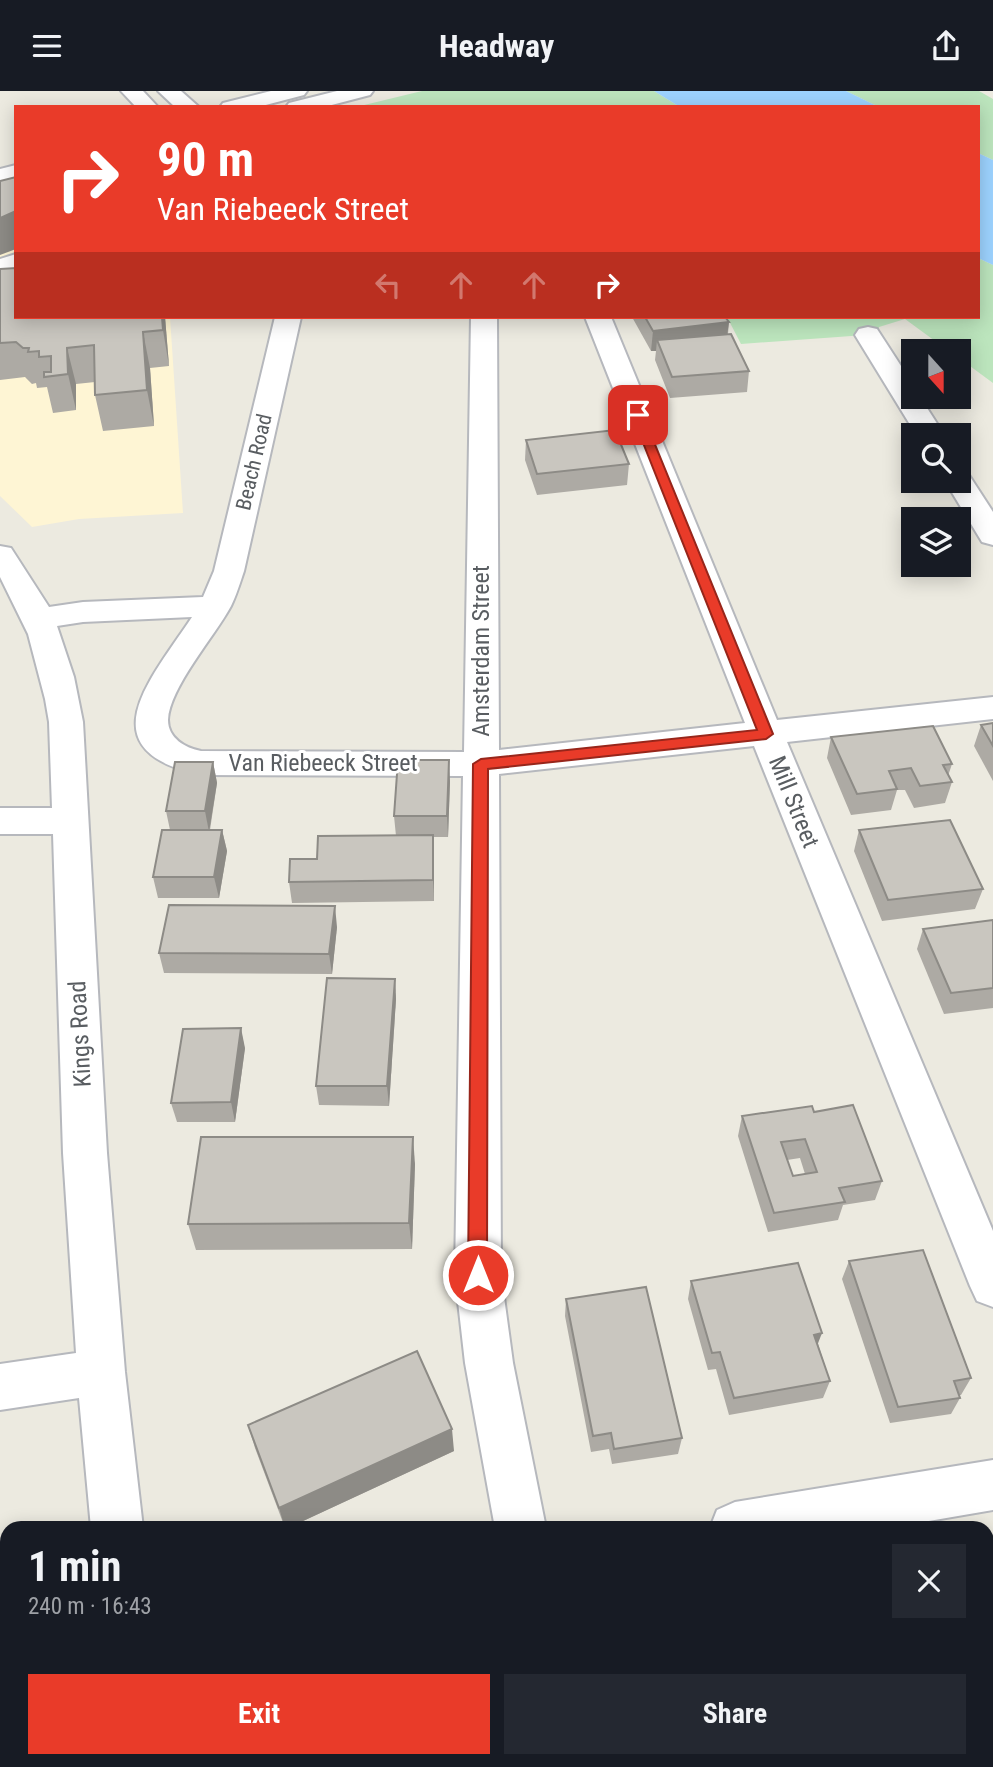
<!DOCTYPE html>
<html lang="en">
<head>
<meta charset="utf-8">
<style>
  body { margin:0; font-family:"Roboto Condensed",sans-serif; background:#242831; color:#f1f3f6; height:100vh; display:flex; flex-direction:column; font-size:26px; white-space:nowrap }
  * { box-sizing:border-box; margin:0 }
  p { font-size:23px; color:#9ea1a6 }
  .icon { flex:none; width:38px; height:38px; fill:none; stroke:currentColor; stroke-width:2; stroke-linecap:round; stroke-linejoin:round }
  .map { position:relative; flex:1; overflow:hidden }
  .sheet { position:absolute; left:0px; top:1430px; width:994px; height:247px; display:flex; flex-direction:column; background:#171b24; border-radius:21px 21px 0 0; box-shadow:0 4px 18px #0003 }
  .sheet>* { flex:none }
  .top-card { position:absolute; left:14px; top:14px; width:966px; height:214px; border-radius:0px; box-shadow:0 4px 18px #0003; background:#e93b29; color:#fff; overflow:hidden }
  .needle { width:46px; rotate:159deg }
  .controls { position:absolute; left:901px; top:248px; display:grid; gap:14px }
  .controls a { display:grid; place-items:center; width:70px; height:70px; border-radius:0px; background:#171b24; box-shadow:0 4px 18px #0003; font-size:35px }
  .pin { position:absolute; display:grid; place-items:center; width:60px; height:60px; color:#fff; margin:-30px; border-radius:14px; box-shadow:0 4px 10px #0006 }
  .me { position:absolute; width:77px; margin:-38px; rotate:0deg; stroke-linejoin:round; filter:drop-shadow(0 0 5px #0008) }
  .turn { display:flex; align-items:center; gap:24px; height:147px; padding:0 28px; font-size:32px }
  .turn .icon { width:91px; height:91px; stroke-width:2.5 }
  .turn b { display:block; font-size:49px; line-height:60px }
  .lanes { display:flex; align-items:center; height:66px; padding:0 28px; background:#0003; justify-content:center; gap:35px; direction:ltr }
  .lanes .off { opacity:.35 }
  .round { display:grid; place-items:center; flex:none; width:74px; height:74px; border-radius:0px; background:#242831 }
  .headline { display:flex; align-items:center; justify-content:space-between; height:119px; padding:0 28px }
  h1 { font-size:42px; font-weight:700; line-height:52px }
  .primary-button { display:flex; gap:14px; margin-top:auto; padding:14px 28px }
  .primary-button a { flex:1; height:80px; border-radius:0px; background:#e93b29; color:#fff; font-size:28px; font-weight:700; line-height:80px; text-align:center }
  .primary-button a+a { background:#242831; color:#f1f3f6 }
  header { display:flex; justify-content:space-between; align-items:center; height:91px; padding:0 28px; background:#171b24; font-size:32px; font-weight:700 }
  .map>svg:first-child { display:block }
  .commercial { fill:#fef5d4 }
  .green { fill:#bce5bd }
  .water { fill:#9dd3ff }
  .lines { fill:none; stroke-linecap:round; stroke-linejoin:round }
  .minor-casing { stroke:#b6b8bd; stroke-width:4 }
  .minor { fill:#fff; fill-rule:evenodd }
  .wall { fill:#adaaa4; fill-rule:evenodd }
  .shaded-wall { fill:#8d8b86 }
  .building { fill:#c9c6bf; stroke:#8d8b86; stroke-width:2; fill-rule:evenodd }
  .route { fill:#e93b29; stroke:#97261b; stroke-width:2 }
  .labels { text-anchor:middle; stroke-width:6; stroke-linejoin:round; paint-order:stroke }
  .far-street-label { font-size:21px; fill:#595d61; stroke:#fff }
  .street-label { font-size:24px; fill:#595d61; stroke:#fff }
</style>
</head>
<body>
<header><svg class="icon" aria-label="menu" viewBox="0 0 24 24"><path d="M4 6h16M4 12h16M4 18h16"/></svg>Headway<svg class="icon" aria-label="share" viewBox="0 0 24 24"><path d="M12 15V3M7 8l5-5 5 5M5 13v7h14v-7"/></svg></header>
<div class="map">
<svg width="993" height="1676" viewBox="0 0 993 1676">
  <rect width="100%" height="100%" fill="#eceae0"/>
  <!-- commercial -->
  <polygon class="commercial" points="16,108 16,226 170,226 183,422 79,428 32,436 0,405 0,111"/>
  <!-- green -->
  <g class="green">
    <polygon points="422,0 654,0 680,16 356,16"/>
    <polygon points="846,0 979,0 993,8 993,69 978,62 978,16 879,16"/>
    <polygon points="978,167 993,174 993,292 959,267 959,261 950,261 905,228 879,236 879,243 741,253 727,226 978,226"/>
  </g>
  <!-- water -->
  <g class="water">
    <polygon points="654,0 846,0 879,16 680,16"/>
    <polygon points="978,62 993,69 993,174 978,167"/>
  </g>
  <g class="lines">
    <!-- minor casing -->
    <g class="minor-casing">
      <g id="minor">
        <polygon points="121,0 143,0 158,16 136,16"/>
        <polygon points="158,0 181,0 199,16 175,16"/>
        <polygon points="271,0 307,0 304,4 258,16 220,16 223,12"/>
        <polygon points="337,0 373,0 370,4 324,16 286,16 289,12"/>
        <polygon points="16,74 16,88 0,92 0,78"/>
        <polygon points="16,163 16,179 0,184 0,168"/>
        <path d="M 275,226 L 301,226 L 244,480 C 240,492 236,505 231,515 C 215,545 169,597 168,629 C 168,647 185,657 201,660 L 464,661 L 471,226 L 497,226 L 499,659 L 745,632 L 585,226 L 611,226 L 777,629 L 993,606 L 993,628 L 787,651 L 993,1140 L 993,1216 L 977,1210 L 970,1195 L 754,655 L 499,683 L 501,1184 L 513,1272 L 546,1437 L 495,1437 L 465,1272 L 455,1184 L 463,685 L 201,684 C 84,659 152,587 192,526 L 83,531 L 57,535 L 74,586 L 83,631 L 107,1062 L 125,1281 L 143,1437 L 91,1437 L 79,1307 L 0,1319 L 0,1273 L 76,1262 L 63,1062 L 53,743 L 0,743 L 0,717 L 52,717 L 49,631 L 45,608 L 28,543 L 0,486 L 0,455 L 11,457 L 49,516 L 83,511 L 203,506 L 214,480 Z"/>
        <polygon points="868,236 877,238 914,295 914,306 920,306 945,345 917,345 855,244 859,238"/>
        <polygon points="959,381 969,384 993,421 993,454 982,451 945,390 959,390"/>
        <polygon points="993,1369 993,1419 888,1437 710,1437 717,1419 735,1411"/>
        <polygon points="112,1670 168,1670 169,1676 113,1676"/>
      </g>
    </g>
    <!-- minor -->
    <use href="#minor" class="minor"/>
  </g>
  <!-- wall -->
  <g class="wall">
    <polygon points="0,178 165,226 169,275 150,277 154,335 103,340 95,304 95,291 76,293 76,319 53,322 47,296 37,297 36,292 32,293 25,286 0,289"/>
    <polygon points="632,226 725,226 729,231 728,243 749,280 747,301 670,307 655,269 656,260 651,260"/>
    <polygon points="526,349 629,373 627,394 537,404 525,369"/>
    <polygon points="993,632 993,690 974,655 981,634"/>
    <polygon points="831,646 952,673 948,685 952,691 945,712 914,717 905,699 897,699 891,719 851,724 827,667"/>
    <polygon points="213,671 217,692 210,739 222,739 227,760 219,807 158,807 153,786 170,739 166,720"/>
    <polygon points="450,690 448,746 433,746 434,810 292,812 289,791 317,768 396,745 394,725"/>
    <polygon points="859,739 983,798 975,818 882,830 854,760"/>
    <polygon points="993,829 993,917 944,923 917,858 923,838"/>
    <polygon points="337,836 332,883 164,882 159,862"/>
    <polygon points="395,888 396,908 389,1015 319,1014 316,995"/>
    <polygon points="245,957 235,1031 177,1031 171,1012"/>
    <path d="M 814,1021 L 882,1090 L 875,1109 L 843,1114 L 838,1129 L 768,1141 L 738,1045 L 742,1025 ZM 800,1067 L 805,1083 L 793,1085 L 787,1069 Z"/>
    <polygon points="415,1073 412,1158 196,1159 188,1133"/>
    <polygon points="849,1170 971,1287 961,1304 959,1304 960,1307 951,1323 890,1332 842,1188"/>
    <polygon points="691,1190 818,1253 830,1290 823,1307 729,1324 716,1278 708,1279 688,1208"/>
    <polygon points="566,1208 682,1347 678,1363 612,1373 609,1358 591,1361 565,1225"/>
    <polygon points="248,1334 454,1360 288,1437 285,1437 255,1357"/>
    <polygon points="374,1670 558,1670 522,1676 374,1676"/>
  </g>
  <!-- shaded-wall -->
  <g class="shaded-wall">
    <polygon points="16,120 16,158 0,164 0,127"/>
    <polygon points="162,226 165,226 169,275 163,239"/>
    <polygon points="729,231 726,252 657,249 656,260 651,260 653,240"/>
    <polygon points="143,241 150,277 154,335 147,299"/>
    <polygon points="67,257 76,293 76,319 68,283"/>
    <polygon points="449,669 450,690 448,746 447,725"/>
    <polygon points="213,671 217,692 209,741 205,720"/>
    <polygon points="222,739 227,760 219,807 214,786"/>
    <polygon points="433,744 434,765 434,810 433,789"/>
    <polygon points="335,815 337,836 332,883 329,863"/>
    <polygon points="395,888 396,908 389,1015 387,995"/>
    <polygon points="241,937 245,957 235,1031 231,1011"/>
    <polygon points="413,1046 415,1073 412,1158 409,1132"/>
    <polygon points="822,1242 815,1260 814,1244"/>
    <polygon points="452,1338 454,1360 288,1437 285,1437 279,1417"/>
    <polygon points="349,1670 352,1670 353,1676 350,1676"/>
  </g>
  <!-- building -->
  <g class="building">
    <polygon points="16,86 16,120 0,127 0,90"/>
    <polygon points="16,177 16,226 162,226 163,239 143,241 147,299 95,304 94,254 67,257 68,283 44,286 44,281 51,281 51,265 39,266 39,260 28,261 29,257 23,257 16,251 0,252 0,178"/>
    <polygon points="645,226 725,226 729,231 653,240"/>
    <polygon points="731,243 749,280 672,286 657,249"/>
    <polygon points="615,339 629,373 537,383 526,349"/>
    <polygon points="993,632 993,655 981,634"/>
    <polygon points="933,635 952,673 943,674 952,691 920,695 911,677 889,680 897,698 857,703 831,646"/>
    <polygon points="398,669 449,669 447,725 394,725"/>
    <polygon points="175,671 213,671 205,720 166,720"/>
    <polygon points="950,729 983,798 888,809 859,739"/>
    <polygon points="162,739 222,739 214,786 153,786"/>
    <polygon points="433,744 433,789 289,791 290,768 317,768 318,745"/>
    <polygon points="169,814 335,815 329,863 159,862"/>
    <polygon points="993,829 993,897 951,902 923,838"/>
    <polygon points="327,887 395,888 387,995 316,995"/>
    <polygon points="241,937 231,1011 171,1012 183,938"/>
    <path d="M 853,1014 L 882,1090 L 839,1097 L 845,1111 L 774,1122 L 742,1025 L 812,1015 L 814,1021 ZM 805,1048 L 817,1081 L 793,1085 L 781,1051 Z"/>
    <polygon points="201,1046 413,1046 409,1132 188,1133"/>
    <polygon points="923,1159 971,1287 954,1290 960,1307 898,1316 849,1170"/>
    <polygon points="798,1172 822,1242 814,1244 830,1290 734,1307 720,1261 712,1262 691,1190"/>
    <polygon points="646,1196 682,1347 614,1358 611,1342 593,1345 566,1208"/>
    <polygon points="417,1260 452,1338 279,1417 248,1334"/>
    <polygon points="254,1670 349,1670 350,1676 255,1676"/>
    <polygon points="374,1670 500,1670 464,1676 374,1676"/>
  </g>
  <!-- route -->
  <polygon class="route" points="638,320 643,324 773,643 766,648 488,678 487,1184 484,1190 478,1193 471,1190 468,1184 473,673 481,668 757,639 632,324"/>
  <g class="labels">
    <!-- far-street labels -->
    <g class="far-street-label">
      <text transform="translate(254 371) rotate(-77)" y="7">Beach Road</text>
    </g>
    <!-- street labels -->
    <g class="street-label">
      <text transform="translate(481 560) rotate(-90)" y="8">Amsterdam Street</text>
      <text x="323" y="680">Van Riebeeck Street</text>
      <text transform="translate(794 711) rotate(68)" y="8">Mill Street</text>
      <text transform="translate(80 943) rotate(-93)" y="8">Kings Road</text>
    </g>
  </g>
</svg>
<div class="controls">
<a><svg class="needle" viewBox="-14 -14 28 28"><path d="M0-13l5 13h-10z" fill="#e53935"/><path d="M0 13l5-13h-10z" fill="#9ea1a6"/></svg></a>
<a><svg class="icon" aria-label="search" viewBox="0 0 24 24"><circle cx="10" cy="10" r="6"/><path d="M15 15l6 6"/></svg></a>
<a><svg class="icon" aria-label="layers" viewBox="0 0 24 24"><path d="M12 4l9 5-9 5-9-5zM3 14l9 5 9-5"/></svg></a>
</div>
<div class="pin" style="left:638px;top:324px;background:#d93025"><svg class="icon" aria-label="arrive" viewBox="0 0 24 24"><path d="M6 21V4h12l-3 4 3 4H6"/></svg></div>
<svg class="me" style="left:478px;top:1184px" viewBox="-20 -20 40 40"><circle r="17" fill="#e93b29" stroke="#fff" stroke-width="3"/><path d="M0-11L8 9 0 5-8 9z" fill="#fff"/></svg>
<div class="top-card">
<div class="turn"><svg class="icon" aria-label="right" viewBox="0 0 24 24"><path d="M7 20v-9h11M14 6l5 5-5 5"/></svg><div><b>90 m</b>Van Riebeeck Street</div></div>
<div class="lanes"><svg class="icon off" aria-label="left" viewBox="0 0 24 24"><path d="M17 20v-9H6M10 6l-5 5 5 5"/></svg><svg class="icon off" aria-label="ahead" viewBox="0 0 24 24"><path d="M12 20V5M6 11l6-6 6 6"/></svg><svg class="icon off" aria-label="ahead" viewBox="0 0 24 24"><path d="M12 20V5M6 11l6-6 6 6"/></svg><svg class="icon" aria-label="right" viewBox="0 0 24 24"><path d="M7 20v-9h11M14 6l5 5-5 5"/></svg></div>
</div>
<section class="sheet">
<div class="headline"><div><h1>1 min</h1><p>240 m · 16:43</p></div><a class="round"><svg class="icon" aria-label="close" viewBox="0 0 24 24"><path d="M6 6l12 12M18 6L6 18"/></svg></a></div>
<div class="primary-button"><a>Exit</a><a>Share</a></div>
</section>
</div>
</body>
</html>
